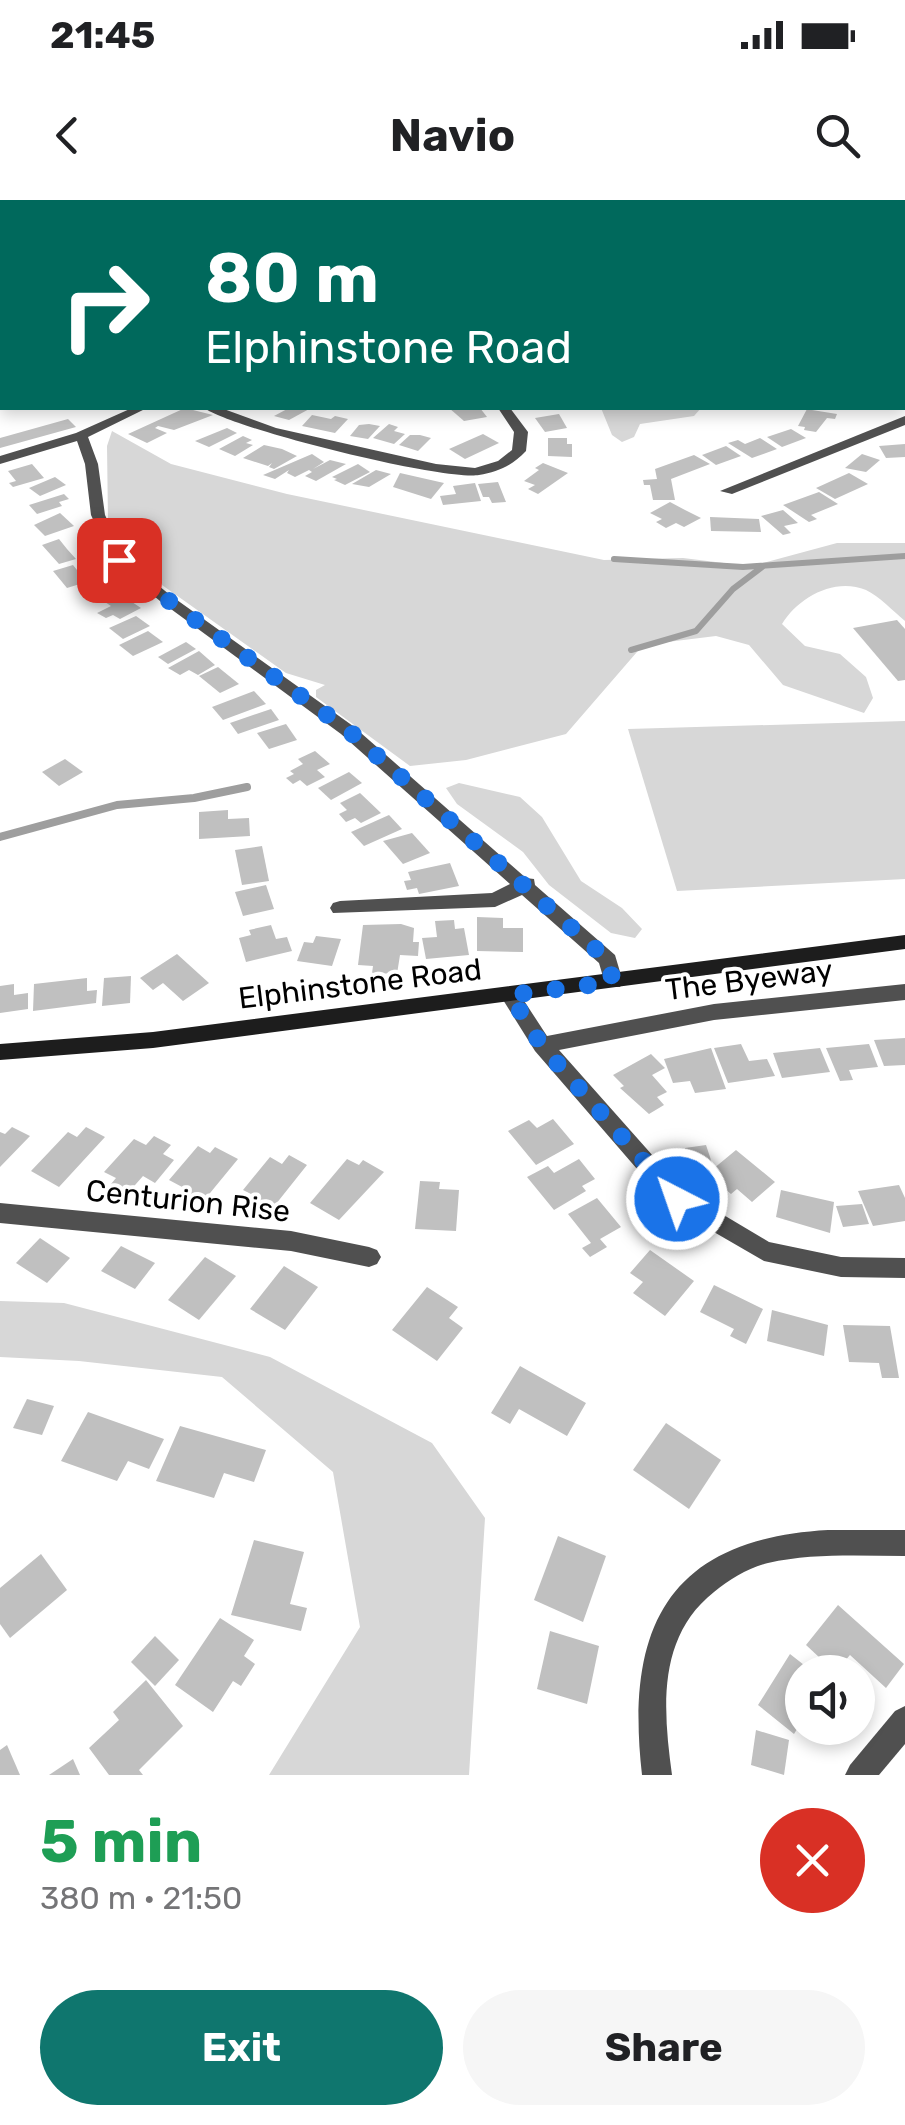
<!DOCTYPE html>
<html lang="en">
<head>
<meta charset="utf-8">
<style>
  body { margin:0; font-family:Rubik,sans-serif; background:#f6f6f6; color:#202124; height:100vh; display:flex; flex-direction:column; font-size:38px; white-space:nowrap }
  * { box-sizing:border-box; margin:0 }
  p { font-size:32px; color:#757577 }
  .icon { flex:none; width:55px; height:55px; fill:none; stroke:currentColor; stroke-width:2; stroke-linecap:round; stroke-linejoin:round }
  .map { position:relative; height:1575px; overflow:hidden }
  .details { display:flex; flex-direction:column; background:#fff; flex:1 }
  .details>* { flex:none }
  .banner { position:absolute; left:0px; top:0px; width:905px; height:210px; box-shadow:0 5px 15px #0003; background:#00695c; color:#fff; overflow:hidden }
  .tools { position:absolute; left:785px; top:1455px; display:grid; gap:20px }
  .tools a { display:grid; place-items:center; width:90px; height:90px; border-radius:50%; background:#fff; box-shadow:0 5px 15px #0003; font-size:50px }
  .pin { position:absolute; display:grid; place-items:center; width:85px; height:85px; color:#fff; margin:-42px; border-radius:20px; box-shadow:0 5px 15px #0006 }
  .me { position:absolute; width:110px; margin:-55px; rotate:319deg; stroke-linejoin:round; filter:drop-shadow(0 0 8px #0008) }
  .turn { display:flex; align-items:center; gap:35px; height:210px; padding:0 40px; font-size:45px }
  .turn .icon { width:130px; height:130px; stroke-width:2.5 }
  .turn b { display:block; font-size:70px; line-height:85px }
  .round { display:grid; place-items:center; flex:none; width:105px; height:105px; border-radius:52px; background:#f6f6f6 }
  .summary { display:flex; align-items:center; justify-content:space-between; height:170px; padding:0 40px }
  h1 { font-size:60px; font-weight:700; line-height:75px; color:#1e9e55 }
  .primary-button { display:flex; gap:20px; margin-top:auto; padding:20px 40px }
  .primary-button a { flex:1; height:115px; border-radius:60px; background:#0f766e; color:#fff; font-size:40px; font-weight:700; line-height:115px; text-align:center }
  .primary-button a+a { background:#f6f6f6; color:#202124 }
  .status { display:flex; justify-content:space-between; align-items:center; height:70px; padding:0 50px; background:#fff; direction:ltr }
  .status svg { height:28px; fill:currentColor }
  header { display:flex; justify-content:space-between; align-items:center; height:130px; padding:0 40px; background:#fff; font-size:45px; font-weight:700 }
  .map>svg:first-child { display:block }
  .green { fill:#d7d7d7 }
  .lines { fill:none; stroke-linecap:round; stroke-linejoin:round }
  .stream-far1 { stroke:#9e9e9e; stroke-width:6 }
  .stream { stroke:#9e9e9e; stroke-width:8 }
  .building { fill:#c0c0c0 }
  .street { fill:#505050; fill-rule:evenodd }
  .secondary { fill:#1d1d1d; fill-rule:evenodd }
  .route { stroke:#1a73e8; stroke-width:18; stroke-dasharray:0 32.4 }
  .labels { text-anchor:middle; stroke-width:8; stroke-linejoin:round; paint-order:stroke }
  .street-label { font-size:30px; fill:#000; stroke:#fff }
</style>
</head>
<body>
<div class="status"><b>21:45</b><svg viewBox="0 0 49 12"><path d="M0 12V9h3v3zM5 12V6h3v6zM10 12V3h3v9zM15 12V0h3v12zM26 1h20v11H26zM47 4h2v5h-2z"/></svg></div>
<header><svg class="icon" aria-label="back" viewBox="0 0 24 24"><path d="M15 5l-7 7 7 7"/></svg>Navio<svg class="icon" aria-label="search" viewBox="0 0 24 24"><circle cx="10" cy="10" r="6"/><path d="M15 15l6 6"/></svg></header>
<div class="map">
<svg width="905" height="1575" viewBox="0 0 905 1575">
  <rect width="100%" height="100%" fill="#fff"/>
  <!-- green -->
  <g class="green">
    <polygon points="601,208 701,208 694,216 640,224 634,237 622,242 612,235"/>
    <path d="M 112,231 L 171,264 L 287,294 L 604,360 L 683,358 L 740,365 L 763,363 L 837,343 L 905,343 L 905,421 C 893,411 879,396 866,390 C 834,377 798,398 782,424 L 805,446 L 840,454 L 866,477 L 873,498 L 864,513 L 783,485 L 749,445 L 716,436 L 643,445 L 566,534 L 466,560 L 410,566 L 316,497 L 316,490 L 325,485 L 286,473 L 162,385 L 159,363 L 136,360 L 108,321 L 107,246 Z"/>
    <polygon points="905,521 905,679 677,691 628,529"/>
    <polygon points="459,583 520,597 542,617 581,681 622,708 642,729 635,738 611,733 549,685 523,652 457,604 446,588"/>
    <polygon points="0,1101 64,1103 270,1157 432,1243 485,1318 469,1575 269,1575 360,1427 333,1272 222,1177 79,1161 0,1157"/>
  </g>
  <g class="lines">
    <!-- stream-far1 -->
    <g class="stream-far1">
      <polyline points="614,359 743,367 905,356"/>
      <polyline points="631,450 696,431 733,389 762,367"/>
    </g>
    <!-- stream -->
    <polyline class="stream" points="0,637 117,605 194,598 247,587"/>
  </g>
  <!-- building -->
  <g class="building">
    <polygon points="185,208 213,215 174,230 158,226 155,228 167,233 147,243 128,234"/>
    <polygon points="289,208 311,208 289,220 274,216"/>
    <polygon points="449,208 480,208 487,217 464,221"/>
    <polygon points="807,209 812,210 837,214 835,219 827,218 816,232 804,230 805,227 798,226"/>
    <polygon points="559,214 567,228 545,232 535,218"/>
    <polygon points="312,215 331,219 335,216 348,219 335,233 302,226"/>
    <polygon points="68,219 76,227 0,248 0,238"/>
    <polygon points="369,224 380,226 368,239 350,236 359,225"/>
    <polygon points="389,224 398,227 394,231 405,234 394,244 373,238"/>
    <polygon points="227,228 237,233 209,247 195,241"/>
    <polygon points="791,229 806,238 782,247 767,237"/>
    <polygon points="483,234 499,243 465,259 449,249"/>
    <polygon points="410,235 420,235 431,238 418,251 399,245"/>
    <polygon points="243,236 252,240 246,243 253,245 235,256 219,249"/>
    <polygon points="548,238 567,238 567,244 572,244 572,257 548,256"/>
    <polygon points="760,238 777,249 752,258 728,243 738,240 745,244"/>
    <polygon points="905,244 905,257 886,258 879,246"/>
    <polygon points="264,245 282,249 297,256 274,269 269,267 272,263 268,266 243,258"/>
    <polygon points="726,246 741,256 716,265 702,255"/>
    <polygon points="312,254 324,262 313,269 330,260 346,264 316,281 305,276 312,272 309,270 295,277 287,273 289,270 275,279 263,275"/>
    <polygon points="862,254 880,260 866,272 845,268"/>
    <polygon points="694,255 710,264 671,279 675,300 653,300 650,285 644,285 643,280 657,279 655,269"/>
    <polygon points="543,263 568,273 538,294 528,289 535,285 524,281 539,270 535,268"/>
    <polygon points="32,264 44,278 13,287 9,283 16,281 8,271"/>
    <polygon points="358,264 370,272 345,285 334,280 337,279 332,277"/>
    <polygon points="376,270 391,274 369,287 352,284"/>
    <polygon points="400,273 444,283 431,299 393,287"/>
    <polygon points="849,273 868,284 835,299 816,288"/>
    <polygon points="55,277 66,285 40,296 29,288"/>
    <polygon points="498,282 506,302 492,303 489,297 483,297 478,284"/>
    <polygon points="475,283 481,301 443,305 440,296 456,294 453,286"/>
    <polygon points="819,292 838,304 811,315 817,319 809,322 783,305"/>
    <polygon points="64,294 69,299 59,302 62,306 37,314 29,305"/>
    <polygon points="670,302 685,310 701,318 684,327 676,323 666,328 656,322 662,319 650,313"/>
    <polygon points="783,310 798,323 784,326 791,333 783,335 761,316"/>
    <polygon points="60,313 74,326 45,336 34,325"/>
    <polygon points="710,317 759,319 761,332 711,331"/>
    <polygon points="59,339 67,349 76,359 59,364 42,345"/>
    <polygon points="73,365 77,370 86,367 96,379 67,388 53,371"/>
    <polygon points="110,388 126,398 141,408 120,419 113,415 106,418 97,413 111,406 96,396"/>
    <polygon points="136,416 150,426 123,439 109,428"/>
    <polygon points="897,420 905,429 905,480 898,481 853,428"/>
    <polygon points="148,431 163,442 133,456 119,445"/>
    <polygon points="186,442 196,449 168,464 158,457"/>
    <polygon points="199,451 215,465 198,475 189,470 180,475 168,468"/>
    <polygon points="218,467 239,484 220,493 199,476"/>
    <polygon points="254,491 266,504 223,520 212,507"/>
    <polygon points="271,509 279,520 238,534 230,523"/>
    <polygon points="286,524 297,540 269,549 257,533"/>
    <polygon points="315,551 330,564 317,570 325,577 307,586 300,580 293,584 286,578 294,574 290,571 303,564 298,559"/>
    <polygon points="65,559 83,572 59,586 42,572"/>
    <polygon points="349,572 362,583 331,600 318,588"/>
    <polygon points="360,593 381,613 361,623 355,618 346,622 339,614 347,610 340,603"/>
    <polygon points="228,610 228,619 249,618 250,636 199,639 199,612"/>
    <polygon points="389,615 402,629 364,646 351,632"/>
    <polygon points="412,633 430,653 403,664 383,641"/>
    <polygon points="262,646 269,681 242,685 235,650"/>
    <polygon points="450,663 459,686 419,694 417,688 407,690 404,681 411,680 408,672"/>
    <polygon points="266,685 274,709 243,716 235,692"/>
    <polygon points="477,717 503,718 503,728 523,728 523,752 477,751"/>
    <polygon points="454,720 455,729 464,728 469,755 426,759 422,738 437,737 435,721"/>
    <polygon points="401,724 414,728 413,742 419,742 418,756 400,755 397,774 372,773 373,766 358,765 363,725"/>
    <polygon points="271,725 276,739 287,737 292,751 246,762 239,738 251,735 249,730"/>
    <polygon points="316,736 341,739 332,766 297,761 304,742 313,743"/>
    <polygon points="177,754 209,783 183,801 163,783 153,790 140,778"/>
    <polygon points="131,776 130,803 102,806 104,778"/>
    <polygon points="87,778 87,791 97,790 96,803 33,811 34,784"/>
    <polygon points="14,784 14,795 28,793 28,809 0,813 0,786"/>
    <polygon points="905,838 905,865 884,866 874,840"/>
    <polygon points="741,844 749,861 767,859 775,876 728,883 714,848"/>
    <polygon points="869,844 878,867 849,870 853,880 840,881 826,848"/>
    <polygon points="711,848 726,889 695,893 690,881 673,883 664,859"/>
    <polygon points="820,848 830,872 782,878 773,853"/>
    <polygon points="651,854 665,868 652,875 667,892 657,897 664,905 649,914 620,888 624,886 613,875"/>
    <polygon points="553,919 574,944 536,965 508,931 529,920 537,928"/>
    <polygon points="12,927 30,936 0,967 0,932 5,934"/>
    <polygon points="86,927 105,937 59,987 31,971 68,932 77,937"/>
    <polygon points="154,936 171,945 163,954 174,960 155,983 143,976 128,993 111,984 116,978 104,972 134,939 146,945"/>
    <polygon points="706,945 712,963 691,966 685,948"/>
    <polygon points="198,946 210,953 215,947 238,959 201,1004 181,993 184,988 169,980"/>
    <polygon points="736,950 775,982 752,1002 737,989 731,994 707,974"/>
    <polygon points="289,955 307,965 268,1014 248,1003 253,995 243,990 270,957 282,964"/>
    <polygon points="347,959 359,965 363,960 384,972 339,1020 310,1003"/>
    <polygon points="579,959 595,979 582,986 586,991 554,1010 527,977 548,966 554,973"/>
    <polygon points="420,981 440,982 439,989 459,990 456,1031 415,1029"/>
    <polygon points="899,985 905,998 905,1021 873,1026 858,991"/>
    <polygon points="781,990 834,1002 830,1033 776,1017"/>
    <polygon points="597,998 621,1027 600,1039 607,1047 590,1057 582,1048 591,1043 568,1014"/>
    <polygon points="862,1004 869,1024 843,1027 836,1006"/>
    <polygon points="40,1038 70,1058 47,1083 16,1063"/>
    <polygon points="121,1046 155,1063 135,1089 101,1071"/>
    <polygon points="650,1050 694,1081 665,1116 633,1093 643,1082 630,1073"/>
    <polygon points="205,1057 236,1076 199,1120 168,1100"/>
    <polygon points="284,1066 318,1087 285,1130 250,1109"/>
    <polygon points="714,1085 763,1109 746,1144 730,1136 734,1129 700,1112"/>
    <polygon points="427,1087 458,1107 449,1118 463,1128 437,1161 392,1130"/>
    <polygon points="772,1110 828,1125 824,1156 767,1141"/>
    <polygon points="843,1125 890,1126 899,1178 882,1178 879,1163 849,1162"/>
    <polygon points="520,1166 586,1203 567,1236 519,1209 510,1224 491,1213"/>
    <polygon points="27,1199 54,1206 42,1235 13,1228"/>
    <polygon points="88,1212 164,1239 149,1269 128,1261 117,1281 61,1261"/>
    <polygon points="666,1223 721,1260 689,1309 633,1270"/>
    <polygon points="180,1226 266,1250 254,1282 224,1273 214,1298 156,1281"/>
    <polygon points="558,1336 606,1356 583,1422 534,1400"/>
    <polygon points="254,1340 304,1352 290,1404 307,1408 301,1431 231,1415"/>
    <polygon points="41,1354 67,1390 10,1438 0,1424 0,1388"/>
    <polygon points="838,1405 904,1464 886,1488 850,1455 835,1472 806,1445"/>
    <polygon points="220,1418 254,1440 244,1456 255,1464 241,1486 233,1481 213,1512 175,1485"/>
    <polygon points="550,1431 599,1446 587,1504 537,1489"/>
    <polygon points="155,1436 179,1460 155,1486 131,1462"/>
    <polygon points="790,1454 813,1472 802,1472 802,1521 794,1534 758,1505"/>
    <polygon points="146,1480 183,1526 139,1570 143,1575 109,1575 89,1548 119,1520 113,1512"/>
    <polygon points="756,1530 789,1540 784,1575 751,1565"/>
    <polygon points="7,1545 20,1575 0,1575 0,1550"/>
    <polygon points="73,1559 80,1575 49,1575"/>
  </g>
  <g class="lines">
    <!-- street -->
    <g class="street">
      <rect x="396" y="0" width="10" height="2"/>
      <polygon points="809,0 835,0 836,2 812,2"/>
      <rect x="902" y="11" width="3" height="6"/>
      <rect x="0" y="26" width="2" height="6"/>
      <polygon points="132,208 147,208 88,237 98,264 105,315 125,358 170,395 353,526 526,678 534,679 535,685 615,755 623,782 620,787 606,787 599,763 522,695 495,707 333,713 330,708 333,703 340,701 492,693 510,684 341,534 160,401 114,363 91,315 85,264 77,241 0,264 0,256 76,233"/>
      <path d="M 204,208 L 221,208 L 276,228 L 436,264 L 475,268 L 498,261 L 512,250 L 514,232 L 498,208 L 510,208 L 528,232 L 526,251 C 513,265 498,272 479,275 C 443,281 234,229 204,208 Z"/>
      <polygon points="905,216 905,225 732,294 720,291"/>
      <polygon points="905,784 905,800 714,820 559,850 685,992 769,1042 841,1057 905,1058 905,1078 841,1077 764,1061 669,1006 535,851 500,795 503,790 517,790 547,836 714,804"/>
      <polygon points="0,1003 291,1031 369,1047 377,1050 381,1057 377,1064 369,1067 291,1051 0,1023"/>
      <path d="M 828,1330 L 905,1330 L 905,1356 C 860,1356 812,1353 768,1363 C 748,1368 730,1379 714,1392 C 657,1437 663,1509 672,1575 L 642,1575 C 625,1427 668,1339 828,1330 Z"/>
      <polygon points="905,1506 905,1544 879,1575 845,1575 850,1565 895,1511"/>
    </g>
    <!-- secondary -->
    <polygon class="secondary" points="905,735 905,749 153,848 0,860 0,844 153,832"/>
  </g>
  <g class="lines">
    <!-- route -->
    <polyline class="route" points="119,360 165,398 348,530 608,760 613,782 510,795 542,846 677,999"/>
  </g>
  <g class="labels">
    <!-- street labels -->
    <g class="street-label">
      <text transform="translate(749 780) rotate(-7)" y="10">The Byeway</text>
      <text transform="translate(360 784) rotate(-7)" y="10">Elphinstone Road</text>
      <text transform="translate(188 1001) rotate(6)" y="10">Centurion Rise</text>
    </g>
  </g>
</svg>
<div class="tools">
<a><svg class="icon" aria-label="sound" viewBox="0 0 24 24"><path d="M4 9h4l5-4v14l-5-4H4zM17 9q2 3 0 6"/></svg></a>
</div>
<div class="pin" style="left:119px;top:360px;background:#d93025"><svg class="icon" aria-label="arrive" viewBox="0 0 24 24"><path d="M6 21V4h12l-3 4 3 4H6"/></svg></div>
<svg class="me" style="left:677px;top:999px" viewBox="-20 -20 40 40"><circle r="17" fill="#1a73e8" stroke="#fff" stroke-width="3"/><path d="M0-11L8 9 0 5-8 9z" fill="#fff"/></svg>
<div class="banner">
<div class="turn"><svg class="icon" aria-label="right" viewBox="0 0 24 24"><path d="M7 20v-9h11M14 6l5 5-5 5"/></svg><div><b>80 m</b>Elphinstone Road</div></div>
</div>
</div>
<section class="details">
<div class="summary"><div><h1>5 min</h1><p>380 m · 21:50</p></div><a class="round" style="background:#d93025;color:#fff"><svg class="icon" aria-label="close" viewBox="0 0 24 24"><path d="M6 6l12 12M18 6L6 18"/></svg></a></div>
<div class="primary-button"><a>Exit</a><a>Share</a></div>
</section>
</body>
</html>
